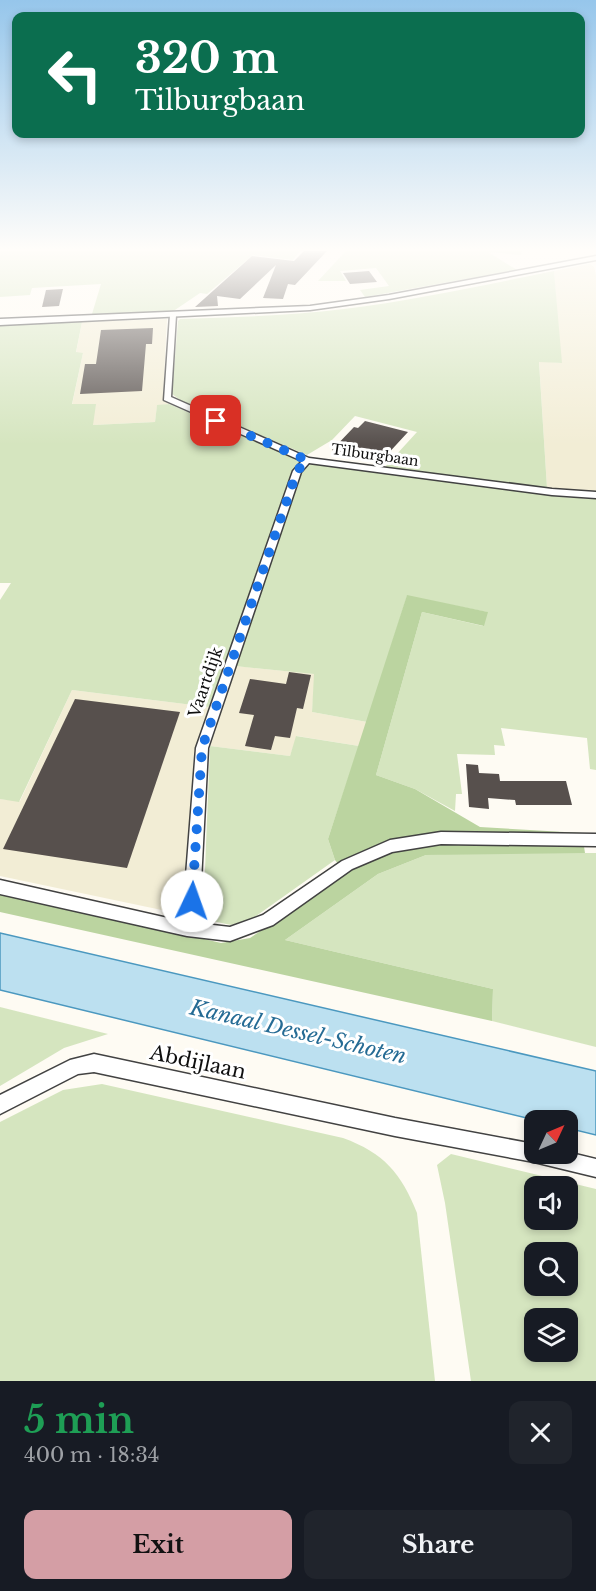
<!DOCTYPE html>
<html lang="en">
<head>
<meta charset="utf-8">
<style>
  body { margin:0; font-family:"Libre Baskerville",serif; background:#20242c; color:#f1f3f6; height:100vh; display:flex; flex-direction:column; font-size:22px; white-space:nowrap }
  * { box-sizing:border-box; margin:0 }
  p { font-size:20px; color:#9ea1a6 }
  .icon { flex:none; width:33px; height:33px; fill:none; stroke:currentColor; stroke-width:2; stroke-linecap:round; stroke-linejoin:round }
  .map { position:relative; height:1381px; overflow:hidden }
  .sheet { display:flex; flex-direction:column; background:#171b24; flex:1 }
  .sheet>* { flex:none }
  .banner { position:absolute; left:12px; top:12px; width:573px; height:126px; border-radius:12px; box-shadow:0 3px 9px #0003; background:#0b6e4f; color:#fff; overflow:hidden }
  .needle { width:39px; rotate:46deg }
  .buttons { position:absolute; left:524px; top:1110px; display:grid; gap:12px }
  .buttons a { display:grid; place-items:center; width:54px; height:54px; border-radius:12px; background:#171b24; box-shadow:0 3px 9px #0003; font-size:30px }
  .pin { position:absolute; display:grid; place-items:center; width:51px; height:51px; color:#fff; margin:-26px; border-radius:12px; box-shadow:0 3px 9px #0006 }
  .me { position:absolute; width:66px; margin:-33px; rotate:3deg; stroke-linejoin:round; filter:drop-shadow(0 0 4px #0008) }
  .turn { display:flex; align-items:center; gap:21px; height:126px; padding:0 24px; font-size:27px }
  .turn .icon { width:78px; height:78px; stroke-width:2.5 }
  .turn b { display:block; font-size:42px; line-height:51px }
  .round { display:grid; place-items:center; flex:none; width:63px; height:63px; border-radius:12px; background:#20242c }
  .headline { display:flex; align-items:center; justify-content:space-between; height:102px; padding:0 24px }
  h1 { font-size:36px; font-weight:700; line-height:45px; color:#1e9e55 }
  .action { display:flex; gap:12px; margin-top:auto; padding:12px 24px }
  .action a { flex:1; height:69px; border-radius:12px; background:#d49ea5; color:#111; font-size:24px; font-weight:700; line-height:69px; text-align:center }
  .action a+a { background:#20242c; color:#f1f3f6 }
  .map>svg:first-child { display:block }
  .farmland { fill:#f2edd5 }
  .green { fill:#d5e5bf; fill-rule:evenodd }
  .forest { fill:#bbd4a0 }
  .water { fill:#bce0f0; stroke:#4b98bf; stroke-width:1.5 }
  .building { fill:#57504d }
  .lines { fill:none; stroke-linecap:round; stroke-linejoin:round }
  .minor-casing { stroke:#424242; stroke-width:3 }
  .tertiary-casing { stroke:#424242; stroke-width:3 }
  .minor { fill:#fff; fill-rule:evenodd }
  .tertiary { fill:#fff; fill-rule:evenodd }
  .route { stroke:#1a73e8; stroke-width:10; stroke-dasharray:0 18 }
  .labels { text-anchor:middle; stroke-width:6; stroke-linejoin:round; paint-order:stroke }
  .far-street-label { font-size:14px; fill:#0f0f0f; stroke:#fff }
  .street-label { font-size:16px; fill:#0f0f0f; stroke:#fff }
  .near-street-label { font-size:20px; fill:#0f0f0f; stroke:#fff }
  .near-water-label { font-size:21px; font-style:italic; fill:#256b94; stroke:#fff }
</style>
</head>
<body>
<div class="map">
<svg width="596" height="1381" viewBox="0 0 596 1381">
  <rect width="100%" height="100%" fill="#fefbf3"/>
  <!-- farmland -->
  <g class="farmland">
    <polygon points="590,264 594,267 596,275 596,492 547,488 539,361 561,363 554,271"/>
    <polygon points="167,319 163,397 169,404 157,406 155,422 93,425 72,405 83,353 76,353 82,322"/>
    <polygon points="235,666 315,674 312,712 367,722 359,746 297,736 290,756 210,746"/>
    <polygon points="72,690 209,707 194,752 187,903 185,911 176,913 0,876 0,799 20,801"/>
  </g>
  <!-- green -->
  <g class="green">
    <polygon points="0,251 300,251 293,260 253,255 207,294 200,293 172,312 92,314 101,284 32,288 30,295 0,297"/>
    <polygon points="346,251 522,251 521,255 488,252 517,270 365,297 360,290 389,286 376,268 340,271 346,281 318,281"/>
    <path d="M 554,271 L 562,363 L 539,362 L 547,488 L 385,467 L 417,432 L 355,416 L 332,440 L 307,455 L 183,402 L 172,394 L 178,321 L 180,319 C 235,317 290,316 344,309 C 415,300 484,285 554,271 Z"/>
    <polygon points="82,322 76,352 83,353 72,404 96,404 93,425 155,422 157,405 169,404 301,461 293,470 209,707 72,690 19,802 0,799 0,600 11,583 0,583 0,326"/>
    <polygon points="313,463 561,497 596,499 596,770 590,769 587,738 501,728 505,746 494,745 495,755 457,754 462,794 456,794 455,811 415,789 376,775 422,612 483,626 487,612 407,596 367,722 312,712 314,674 235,666 302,470"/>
    <polygon points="296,736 359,746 328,839 335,860 252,919 231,925 203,919 210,746 290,756"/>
    <polygon points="462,853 596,853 596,1047 492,1021 493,989 285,940 378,874 426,855"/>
    <polygon points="0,1007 108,1034 64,1048 0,1086"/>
    <path d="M 102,1084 L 343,1138 C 384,1153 401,1173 417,1213 L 435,1381 L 0,1381 L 0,1122 L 63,1090 Z"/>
    <path d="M 451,1154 L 596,1189 L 596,1381 L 471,1381 L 445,1203 L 437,1165 ZM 534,1186 L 567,1186 L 567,1220 L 534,1220 ZM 534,1252 L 567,1252 L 567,1286 L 534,1286 ZM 534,1318 L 567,1318 L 567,1352 L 534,1352 Z"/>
  </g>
  <!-- forest -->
  <polygon class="forest" points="407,595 488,612 484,626 422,612 376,775 415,789 480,827 582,833 585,853 426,855 378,874 285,940 493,989 492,1021 0,912 0,891 221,943 250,938 346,874 335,860 328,839"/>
  <!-- water -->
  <polygon class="water" points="0,933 596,1071 596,1135 567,1128 567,1120 535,1120 0,990"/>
  <!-- building -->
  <g class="building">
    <polygon points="304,251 327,251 295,285 288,284 283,299 263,298 276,265 240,299 217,296 218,306 195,307 252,256 294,261"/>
    <polygon points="369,271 377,282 350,284 343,273"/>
    <polygon points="63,289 59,306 42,307 46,290"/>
    <polygon points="153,328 152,344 146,344 142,391 80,394 85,364 96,364 101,330"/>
    <polygon points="365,421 408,432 384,458 358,451 354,456 332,450 354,427 358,428"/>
    <polygon points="289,672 311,675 303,709 297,708 290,738 275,736 271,750 245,746 254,715 239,713 250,679 286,684"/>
    <polygon points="75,699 180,712 127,868 3,849"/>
    <polygon points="466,764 478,765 479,773 499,774 500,781 566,781 572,805 516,805 515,800 488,798 489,809 469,807"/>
  </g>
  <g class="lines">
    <!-- minor casing -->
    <g class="minor-casing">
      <g id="minor">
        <polygon points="173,313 176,315 171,397 309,458 552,489 596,492 596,498 552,495 309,463 301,472 208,748 200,901 196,923 230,927 263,915 342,861 390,840 441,832 596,834 596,846 441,844 392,852 352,869 273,925 230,941 187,936 0,894 0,880 181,921 184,901 196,748 293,471 302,461 164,400 170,315"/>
        <polygon points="94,1054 395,1118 534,1144 534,1154 567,1154 567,1152 596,1159 596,1177 534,1162 395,1136 94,1072 78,1074 0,1114 0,1095 70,1060"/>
      </g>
    </g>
    <!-- tertiary casing -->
    <g class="tertiary-casing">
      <polygon id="tertiary" points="596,256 596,260 389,299 310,310 0,325 0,319 310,306 389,295"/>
    </g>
    <!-- minor -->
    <use href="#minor" class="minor"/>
    <!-- tertiary -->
    <use href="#tertiary" class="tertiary"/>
  </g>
  <!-- sky -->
  <linearGradient id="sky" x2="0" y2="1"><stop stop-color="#96c6eb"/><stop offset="0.56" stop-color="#fffdfa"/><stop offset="1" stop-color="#fffdfa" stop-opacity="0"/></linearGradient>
  <rect width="596" height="445" fill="url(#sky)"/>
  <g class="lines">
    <!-- route -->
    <polyline class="route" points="192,901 202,748 297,471 307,460 216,421"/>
  </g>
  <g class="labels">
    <!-- far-street labels -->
    <g class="far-street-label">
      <text transform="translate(375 455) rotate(8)" y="5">Tilburgbaan</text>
    </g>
    <!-- street labels -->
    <g class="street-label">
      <text transform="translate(205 682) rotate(-71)" y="6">Vaartdijk</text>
    </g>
    <!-- near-street labels -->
    <g class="near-street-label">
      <text transform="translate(198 1062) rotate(12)" y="7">Abdijlaan</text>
    </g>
    <!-- near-water labels -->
    <g class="near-water-label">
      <text transform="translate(298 1032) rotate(13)" y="7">Kanaal Dessel-Schoten</text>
    </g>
  </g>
</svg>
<div class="buttons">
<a><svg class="needle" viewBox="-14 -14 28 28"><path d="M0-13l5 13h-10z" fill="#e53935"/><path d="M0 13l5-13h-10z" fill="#9ea1a6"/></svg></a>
<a><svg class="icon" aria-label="sound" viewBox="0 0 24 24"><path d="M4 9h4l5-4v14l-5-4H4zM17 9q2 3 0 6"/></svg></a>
<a><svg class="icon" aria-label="search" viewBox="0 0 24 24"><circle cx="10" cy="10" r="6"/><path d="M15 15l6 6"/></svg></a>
<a><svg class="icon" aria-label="layers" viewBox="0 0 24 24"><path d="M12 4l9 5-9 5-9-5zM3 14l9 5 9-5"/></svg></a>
</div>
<div class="pin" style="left:216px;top:421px;background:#d93025"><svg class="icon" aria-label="arrive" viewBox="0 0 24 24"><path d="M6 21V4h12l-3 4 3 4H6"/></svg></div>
<svg class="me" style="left:192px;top:901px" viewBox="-20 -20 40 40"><circle r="19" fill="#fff"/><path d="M0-13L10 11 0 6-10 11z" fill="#1a73e8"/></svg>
<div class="banner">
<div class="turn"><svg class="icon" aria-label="left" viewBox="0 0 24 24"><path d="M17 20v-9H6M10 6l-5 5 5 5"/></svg><div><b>320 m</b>Tilburgbaan</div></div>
</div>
</div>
<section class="sheet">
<div class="headline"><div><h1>5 min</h1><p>400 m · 18:34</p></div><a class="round"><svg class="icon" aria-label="close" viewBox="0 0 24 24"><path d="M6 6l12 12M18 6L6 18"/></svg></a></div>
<div class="action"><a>Exit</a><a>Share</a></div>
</section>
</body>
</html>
